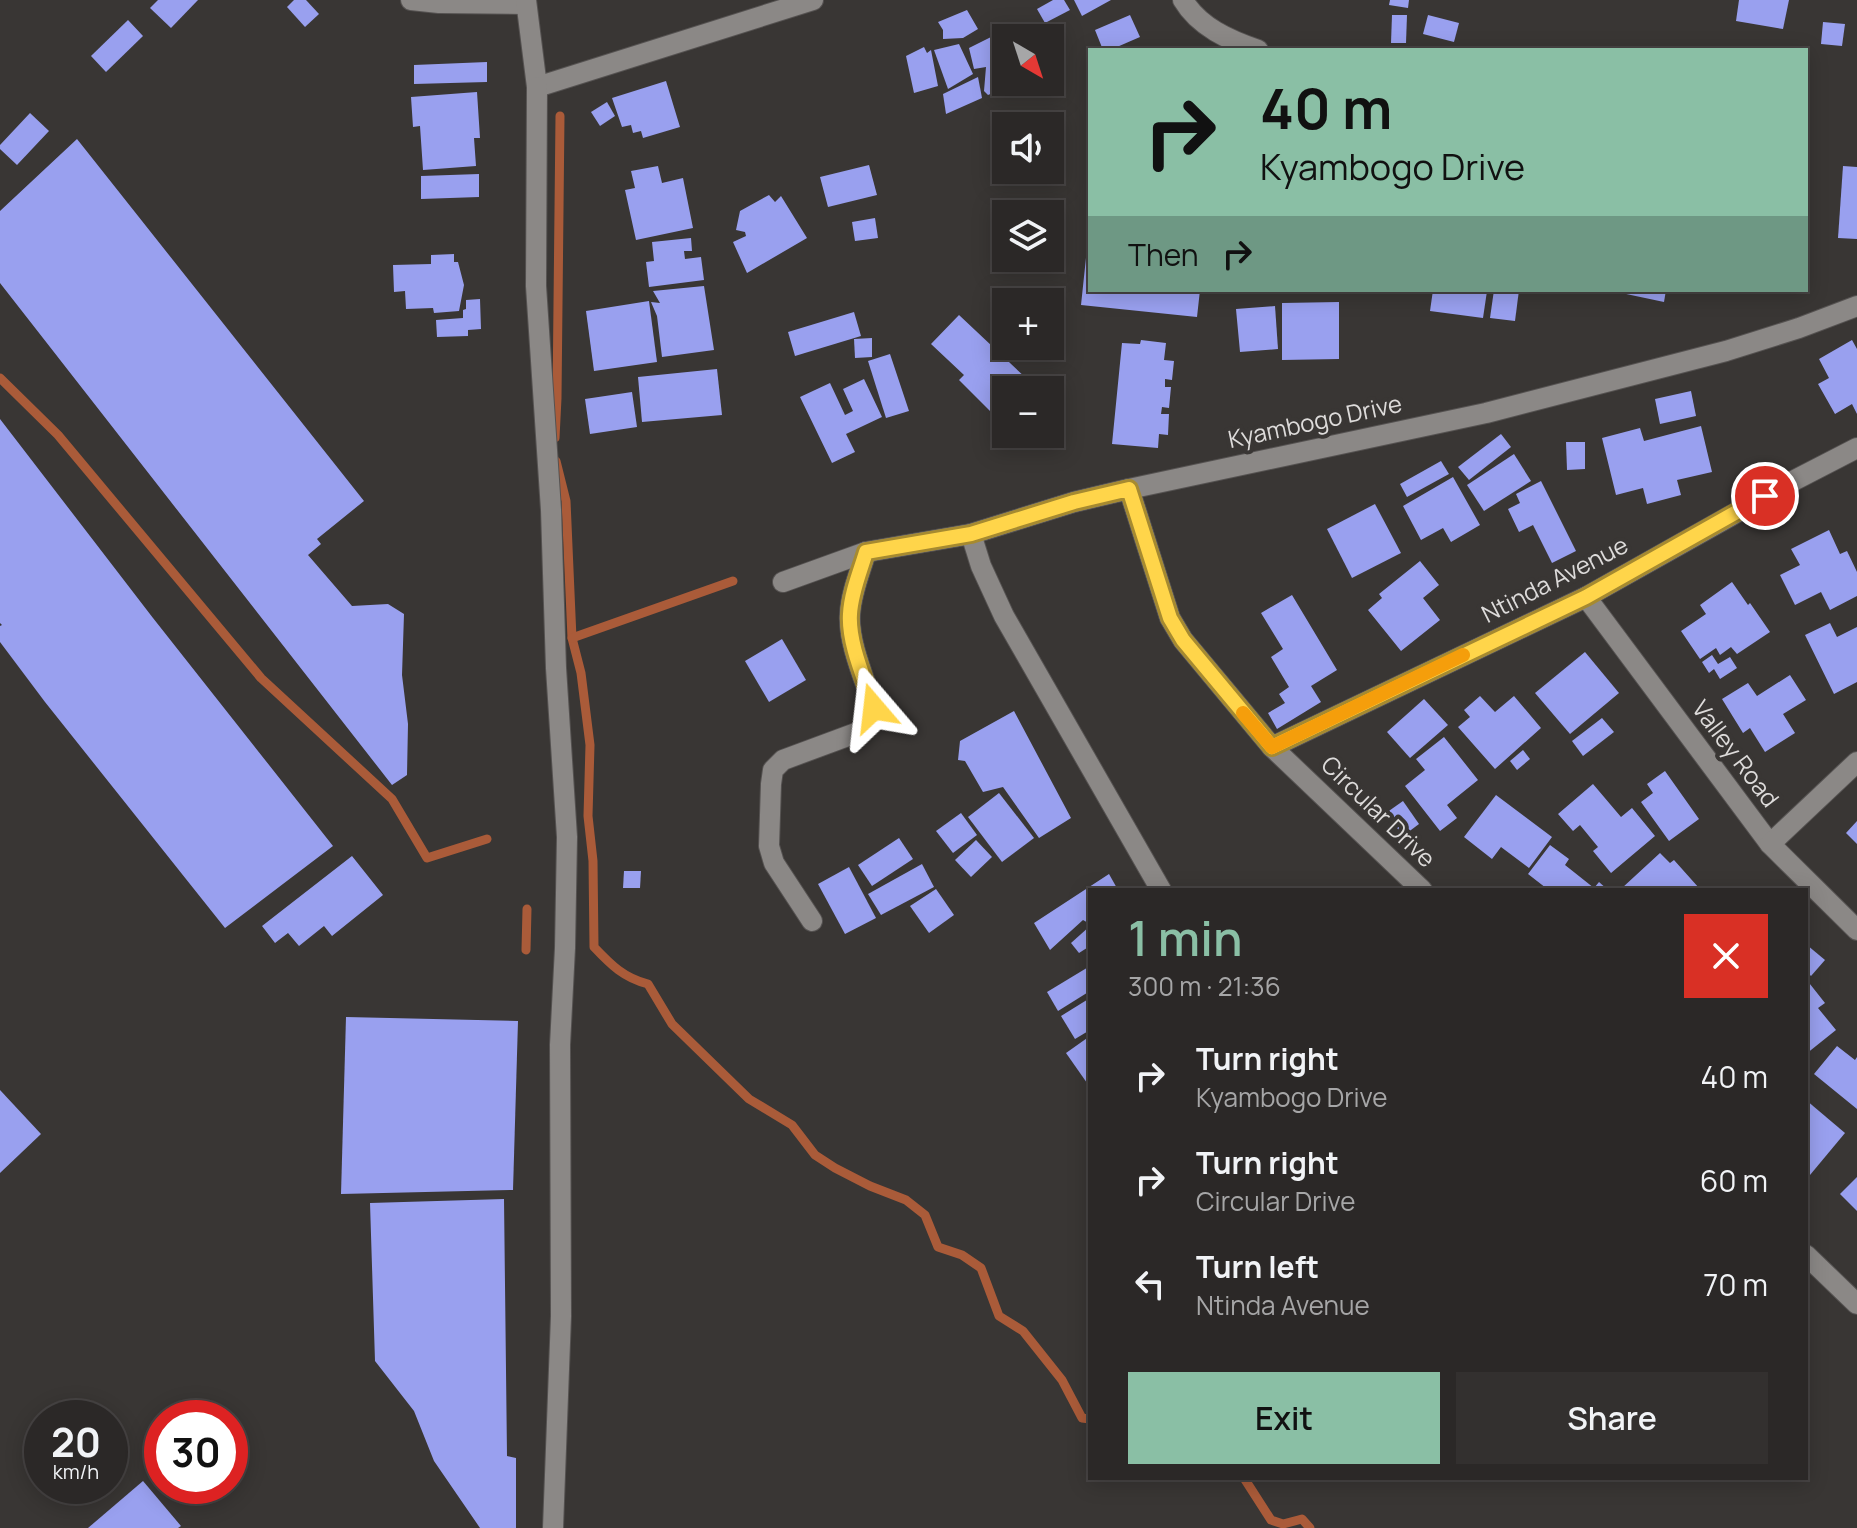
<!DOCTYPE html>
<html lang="en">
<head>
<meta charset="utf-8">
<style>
  body { margin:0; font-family:Manrope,sans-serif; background:#33302f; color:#f1f3f6; height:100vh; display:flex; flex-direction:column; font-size:30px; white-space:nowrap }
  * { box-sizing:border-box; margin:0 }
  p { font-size:26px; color:#a6a6a7 }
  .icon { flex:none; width:44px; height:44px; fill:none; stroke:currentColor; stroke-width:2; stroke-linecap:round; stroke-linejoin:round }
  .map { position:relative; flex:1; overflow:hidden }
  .side { position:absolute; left:1088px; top:888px; width:720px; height:592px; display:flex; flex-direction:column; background:#2b2827; border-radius:0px; box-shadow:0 4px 20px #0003,0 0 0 2px #474444 }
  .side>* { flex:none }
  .hud { position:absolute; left:1088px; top:48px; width:720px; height:244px; border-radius:0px; box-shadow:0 4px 20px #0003,0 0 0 2px #474444; background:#8abfa5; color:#111; overflow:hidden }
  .needle { width:52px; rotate:141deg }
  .tools { position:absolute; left:992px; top:24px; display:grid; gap:16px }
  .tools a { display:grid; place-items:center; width:72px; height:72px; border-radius:0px; background:#2b2827; box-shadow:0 4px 20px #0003,0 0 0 2px #474444; font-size:40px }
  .speed { position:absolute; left:24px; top:1400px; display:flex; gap:16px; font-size:40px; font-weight:700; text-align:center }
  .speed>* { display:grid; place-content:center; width:104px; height:104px; border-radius:50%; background:#2b2827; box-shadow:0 4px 20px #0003,0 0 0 2px #474444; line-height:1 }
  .speed small { font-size:20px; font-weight:400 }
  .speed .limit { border:12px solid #d22; background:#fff; color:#111 }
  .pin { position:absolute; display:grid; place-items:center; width:68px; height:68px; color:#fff; margin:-34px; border:4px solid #fff; border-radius:50%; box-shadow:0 2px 8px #0007 }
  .me { position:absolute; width:88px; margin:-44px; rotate:343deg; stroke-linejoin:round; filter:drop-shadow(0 0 6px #0008) }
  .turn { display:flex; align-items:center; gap:28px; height:168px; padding:0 40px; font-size:36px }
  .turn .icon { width:104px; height:104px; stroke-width:2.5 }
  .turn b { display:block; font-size:56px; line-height:68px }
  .then { display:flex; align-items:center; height:76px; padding:0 40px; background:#0003; gap:16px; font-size:30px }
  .round { display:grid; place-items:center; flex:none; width:84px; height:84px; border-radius:0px; background:#33302f }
  .summary { display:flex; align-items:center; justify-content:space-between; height:136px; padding:0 40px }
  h1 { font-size:48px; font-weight:600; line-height:60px; color:#8abfa5 }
  .action { display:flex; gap:16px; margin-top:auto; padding:16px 40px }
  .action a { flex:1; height:92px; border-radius:0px; background:#8abfa5; color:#111; font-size:32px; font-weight:600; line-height:92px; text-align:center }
  .action a+a { background:#33302f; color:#f1f3f6 }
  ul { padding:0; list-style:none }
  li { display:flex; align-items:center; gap:24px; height:104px; padding:0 40px }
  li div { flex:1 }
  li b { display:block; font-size:30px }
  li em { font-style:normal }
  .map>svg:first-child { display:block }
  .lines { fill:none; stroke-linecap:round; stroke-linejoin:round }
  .stream { stroke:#aa5b39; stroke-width:9 }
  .building { fill:#99a0ef }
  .minor-casing { stroke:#555251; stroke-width:22 }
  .minor { stroke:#8b8886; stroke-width:20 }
  .route-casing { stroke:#a68a30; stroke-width:20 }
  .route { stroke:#ffd54a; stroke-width:14 }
  .slow { stroke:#f59e0b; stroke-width:14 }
  .labels { text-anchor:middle; stroke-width:8; stroke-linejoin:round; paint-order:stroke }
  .street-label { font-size:24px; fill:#dddbda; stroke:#393634 }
</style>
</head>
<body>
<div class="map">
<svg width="1857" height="1528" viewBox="0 0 1857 1528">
  <rect width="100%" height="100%" fill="#393634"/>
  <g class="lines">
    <!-- stream -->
    <g class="stream">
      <polyline points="0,378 58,435 261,678 392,799 427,858 487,839"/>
      <polyline points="555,438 557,398 560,116"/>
      <path d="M 556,461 L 566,501 L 572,638 L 581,673 L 590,745 L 588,816 L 593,861 L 594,947 C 611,965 624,978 648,984 L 672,1024 L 749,1099 L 792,1125 L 815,1155 L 835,1168 L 870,1186 L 906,1200 L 925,1215 L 938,1247 L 962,1255 L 981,1268 L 999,1316 L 1023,1331 L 1062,1380 L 1082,1418 L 1090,1419"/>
      <polyline points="572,638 733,581"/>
      <polyline points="526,950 527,909"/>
      <polyline points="1244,1478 1271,1520 1283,1524 1302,1519 1310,1528"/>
    </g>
  </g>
  <!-- building -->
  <g class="building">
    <polygon points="158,0 198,0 171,28 150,8"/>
    <polygon points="294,0 306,0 319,14 305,27 287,7"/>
    <polygon points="1053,0 1064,0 1070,10 1045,23 1037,9"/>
    <polygon points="1074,0 1111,0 1082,16"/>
    <polygon points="1390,0 1409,0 1408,8 1389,5"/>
    <polygon points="1739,0 1789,0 1783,29 1736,21"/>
    <polygon points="967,10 978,29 963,38 943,39 943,30 938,22"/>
    <polygon points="1130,15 1140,37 1110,50 1103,50 1095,30"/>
    <polygon points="1392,15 1407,15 1406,43 1391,43"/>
    <polygon points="1428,15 1459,23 1454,42 1423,34"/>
    <polygon points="128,20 143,36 106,72 91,56"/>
    <polygon points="1823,22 1845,24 1842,46 1821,44"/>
    <polygon points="991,37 1006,63 1006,82 1019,82 988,95 984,91 986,67 974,69 969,48"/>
    <polygon points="959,44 973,74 948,89 934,50"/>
    <polygon points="924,47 927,53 931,50 938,86 914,93 906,56"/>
    <polygon points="487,62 487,82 414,84 414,65"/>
    <polygon points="978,77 982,98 946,114 943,94"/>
    <polygon points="666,81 680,127 643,138 641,131 633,133 631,125 622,127 612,98"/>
    <polygon points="477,92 480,138 474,138 476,166 423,170 420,126 413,127 411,97"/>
    <polygon points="607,102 615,116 600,126 591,112"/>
    <polygon points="30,113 49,131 17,165 0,149 0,145"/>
    <polygon points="77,139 364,501 317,539 321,544 308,555 352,606 388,604 404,614 402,675 408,724 407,775 392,785 0,283 0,211"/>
    <polygon points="869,165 877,195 828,207 820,177"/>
    <polygon points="658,166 662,183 683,178 693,228 636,240 625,190 635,188 631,171"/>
    <polygon points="1843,166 1857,167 1857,239 1838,238"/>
    <polygon points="479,174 479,197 421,199 421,176"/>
    <polygon points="769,195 775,202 781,196 807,238 747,273 733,242 746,236 745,232 736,230 740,211"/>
    <polygon points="875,218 878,238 855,241 852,222"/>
    <polygon points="691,238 692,251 684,251 685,259 701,257 704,280 649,287 646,262 654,261 652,242"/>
    <polygon points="1088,239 1090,239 1090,290 1200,290 1197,317 1081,305"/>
    <polygon points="454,254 454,262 458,262 464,285 459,311 434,313 433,308 406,309 405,291 394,292 393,265 431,264 431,255"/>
    <polygon points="704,286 714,350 662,357 657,316 651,302 660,303 653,291"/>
    <polygon points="1433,290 1487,291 1483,318 1430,311"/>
    <polygon points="1494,290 1519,290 1515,321 1490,318"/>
    <polygon points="1612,290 1666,290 1664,302 1612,291"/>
    <polygon points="480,299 481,329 468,330 468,336 437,337 436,320 463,318 463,310 466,309 466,300"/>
    <polygon points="649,301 657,362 594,371 586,311"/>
    <polygon points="1339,302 1339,359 1282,360 1282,303"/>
    <polygon points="1275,306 1278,349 1240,352 1236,309"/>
    <polygon points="854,312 861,336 795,356 788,332"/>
    <polygon points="959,315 1027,379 1016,390 1006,390 1006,401 993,414 959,380 964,375 931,344"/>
    <polygon points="872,338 872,357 855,358 854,339"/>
    <polygon points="1141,340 1166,343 1164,360 1174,361 1172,380 1165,379 1165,387 1171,387 1169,408 1162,407 1161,414 1169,414 1168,435 1159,434 1158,448 1112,444 1122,343 1140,344"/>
    <polygon points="1852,340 1857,349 1857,414 1852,404 1835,414 1818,384 1829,378 1819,359"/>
    <polygon points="890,354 909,411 886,418 868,361"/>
    <polygon points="717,369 722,415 642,422 638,377"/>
    <polygon points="864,379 882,417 846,434 855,452 832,463 800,397 830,383 845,415 853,411 843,389"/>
    <polygon points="1691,391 1696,416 1660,424 1655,399"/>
    <polygon points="632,392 637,427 590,434 585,399"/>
    <polygon points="0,419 153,618 333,846 225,928 45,702 0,642 0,626 2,625 0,623"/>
    <polygon points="1701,426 1712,472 1677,480 1681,495 1647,504 1643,488 1616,495 1602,438 1640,428 1644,441"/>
    <polygon points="1501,434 1511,447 1469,480 1458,467"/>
    <polygon points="1566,442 1585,442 1585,469 1567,470"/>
    <polygon points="1514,454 1531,481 1484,511 1467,485"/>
    <polygon points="1441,461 1449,474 1407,497 1400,484"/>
    <polygon points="1453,477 1480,525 1451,542 1443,528 1421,540 1403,506"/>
    <polygon points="1541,481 1576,551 1552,563 1533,525 1519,532 1508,509 1520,503 1516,494"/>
    <polygon points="1375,504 1401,553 1352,578 1327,529"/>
    <polygon points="1829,530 1840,554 1847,551 1857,572 1857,596 1830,610 1821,592 1795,605 1780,575 1800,565 1791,549"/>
    <polygon points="1420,561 1439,585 1423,598 1440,620 1401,651 1368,610 1382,598 1379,594"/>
    <polygon points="1732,582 1748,605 1750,603 1770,632 1737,654 1731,647 1720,655 1716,648 1700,659 1681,631 1706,614 1700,605"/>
    <polygon points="1292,595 1337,670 1311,686 1321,702 1277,729 1268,713 1285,703 1279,694 1289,687 1271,657 1283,649 1261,613"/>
    <polygon points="1830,623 1837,637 1857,627 1857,682 1834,694 1805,635"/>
    <polygon points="782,639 806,680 769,702 745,661"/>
    <polygon points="1585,652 1619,693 1570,734 1535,693"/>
    <polygon points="1712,655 1718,664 1730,657 1737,668 1720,679 1714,669 1709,673 1702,662"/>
    <polygon points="1790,675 1806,700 1783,714 1795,733 1765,752 1750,728 1743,733 1722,699 1748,683 1757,696"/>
    <polygon points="1480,696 1495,712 1514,696 1541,728 1495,769 1458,727 1470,717 1464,710"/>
    <polygon points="1424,699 1448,725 1410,758 1387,732"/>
    <polygon points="1014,711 1071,818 1039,838 1003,787 983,792 965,761 958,760 960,741"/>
    <polygon points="1602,718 1614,732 1583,756 1572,741"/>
    <polygon points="1444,737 1478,780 1447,805 1457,818 1440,831 1405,786 1425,770 1416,759"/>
    <polygon points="1523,750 1530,759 1517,770 1510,761"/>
    <polygon points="1665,771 1699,819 1669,841 1641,802 1653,793 1647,784"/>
    <polygon points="1593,784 1621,817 1632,808 1655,836 1611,873 1593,851 1598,847 1580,825 1573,831 1558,814"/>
    <polygon points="999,793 1034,838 1002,862 968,817"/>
    <polygon points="1496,795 1552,837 1529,868 1501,847 1492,859 1464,837"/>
    <polygon points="1403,801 1419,824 1403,836 1386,813"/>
    <polygon points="961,813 977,835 953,853 936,831"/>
    <polygon points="1857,821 1857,844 1846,833"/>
    <polygon points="899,838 913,859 872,886 858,865"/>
    <polygon points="976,840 992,857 971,877 955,860"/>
    <polygon points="1550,845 1569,859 1565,865 1594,888 1599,882 1608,890 1545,890 1546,888 1528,874"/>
    <polygon points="1660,853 1670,863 1674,860 1699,888 1697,890 1624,890 1622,888"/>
    <polygon points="352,856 383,895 332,936 324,926 299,946 288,933 275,943 262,926"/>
    <polygon points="922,864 934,887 881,915 868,894"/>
    <polygon points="849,867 876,918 845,934 818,884"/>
    <polygon points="624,871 641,871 640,888 623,888"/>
    <polygon points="1109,874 1118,890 1090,890 1090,924 1083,920 1050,950 1034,923"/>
    <polygon points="936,889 954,915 929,933 910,906"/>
    <polygon points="1090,926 1090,946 1079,953 1071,943"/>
    <polygon points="1807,945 1825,960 1811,976 1806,971"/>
    <polygon points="1090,966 1090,991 1058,1011 1047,992"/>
    <polygon points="1806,979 1825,1003 1818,1008 1836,1030 1806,1054"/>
    <polygon points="1090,998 1090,1030 1075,1039 1061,1016"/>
    <polygon points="346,1017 518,1021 513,1190 341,1194"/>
    <polygon points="1090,1036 1090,1080 1087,1083 1066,1053"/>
    <polygon points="1837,1046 1855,1060 1857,1057 1857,1109 1814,1074"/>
    <polygon points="0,1090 41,1134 0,1173"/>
    <polygon points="1806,1100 1845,1133 1810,1175 1806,1172"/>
    <polygon points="1857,1177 1857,1211 1840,1194"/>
    <polygon points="504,1199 507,1456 516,1458 516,1528 480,1528 434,1461 414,1411 375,1361 370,1203"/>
    <polygon points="143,1481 181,1526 178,1528 88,1528"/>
  </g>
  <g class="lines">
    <!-- minor casing -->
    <g class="minor-casing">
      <g id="minor">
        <polyline points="411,0 439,3 526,4"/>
        <polyline points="526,0 537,87 813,0"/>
        <path d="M 1183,0 C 1199,27 1229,40 1258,50"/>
        <polyline points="537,87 536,286 551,510 556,668 567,837 565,948 560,1045 561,1316 553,1528"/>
        <polyline points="1129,489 1170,618 1183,640 1272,747 1422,890"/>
        <polyline points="971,534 981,566 1004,616 1161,890"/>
        <polyline points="783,582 866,552 971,534 1074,502 1129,489 1486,413 1726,351 1799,328 1857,306"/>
        <polyline points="1586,597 1770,844 1857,930"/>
        <polyline points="1272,747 1586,597 1791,482 1857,448"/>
        <polyline points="1770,844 1857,762"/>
        <path d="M 812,921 L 774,863 L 769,846 L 771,784 L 773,770 L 783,760 L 864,730 L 872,719 L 874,708 C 865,680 848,643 850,614 C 851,593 860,572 866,552"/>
        <polyline points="1806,1255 1857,1304"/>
      </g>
    </g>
    <!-- minor -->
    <use href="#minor" class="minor"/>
  </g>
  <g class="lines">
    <!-- route casing -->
    <g class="route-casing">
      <path id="route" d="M 874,708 C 865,680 848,643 850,614 C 851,593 860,572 866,552 L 971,534 L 1074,502 L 1129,489 L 1170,618 L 1183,640 L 1272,747 L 1586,597 L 1765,496"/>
    </g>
    <!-- route -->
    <use href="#route" class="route"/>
    <!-- slow -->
    <polyline class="slow" points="1243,713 1272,747 1463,655"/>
  </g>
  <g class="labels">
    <!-- street labels -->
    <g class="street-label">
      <text transform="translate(1315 422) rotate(-12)" y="8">Kyambogo Drive</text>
      <text transform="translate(1555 580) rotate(-27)" y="8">Ntinda Avenue</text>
      <text transform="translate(1735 754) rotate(53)" y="8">Valley Road</text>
      <text transform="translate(1378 812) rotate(44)" y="8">Circular Drive</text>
    </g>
  </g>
</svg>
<div class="tools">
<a><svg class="needle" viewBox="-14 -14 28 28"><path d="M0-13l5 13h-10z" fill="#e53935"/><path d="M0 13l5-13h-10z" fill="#a6a6a7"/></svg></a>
<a><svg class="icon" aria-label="sound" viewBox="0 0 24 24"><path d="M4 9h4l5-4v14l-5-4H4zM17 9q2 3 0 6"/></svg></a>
<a><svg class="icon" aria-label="layers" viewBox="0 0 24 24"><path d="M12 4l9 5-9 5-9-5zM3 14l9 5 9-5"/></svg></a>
<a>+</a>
<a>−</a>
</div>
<div class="speed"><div>20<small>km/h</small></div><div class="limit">30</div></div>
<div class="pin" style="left:1765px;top:496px;background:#d93025"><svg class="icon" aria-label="arrive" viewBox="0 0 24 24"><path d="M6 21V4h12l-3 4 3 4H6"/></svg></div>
<svg class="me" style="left:874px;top:708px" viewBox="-20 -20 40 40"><path d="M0-17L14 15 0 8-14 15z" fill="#ffd54a" stroke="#fff" stroke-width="4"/></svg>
<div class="hud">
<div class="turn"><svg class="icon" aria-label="right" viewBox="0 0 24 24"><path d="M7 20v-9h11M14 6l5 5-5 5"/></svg><div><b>40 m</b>Kyambogo Drive</div></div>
<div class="then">Then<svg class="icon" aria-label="right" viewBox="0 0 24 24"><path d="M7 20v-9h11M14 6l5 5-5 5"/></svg></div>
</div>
<section class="side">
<div class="summary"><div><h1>1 min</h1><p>300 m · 21:36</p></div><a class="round" style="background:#d93025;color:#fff"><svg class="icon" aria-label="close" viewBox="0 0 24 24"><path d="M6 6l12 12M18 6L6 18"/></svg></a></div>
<ul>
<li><svg class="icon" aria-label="right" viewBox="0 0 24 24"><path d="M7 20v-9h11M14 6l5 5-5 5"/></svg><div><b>Turn right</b><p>Kyambogo Drive</p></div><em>40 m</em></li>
<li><svg class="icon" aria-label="right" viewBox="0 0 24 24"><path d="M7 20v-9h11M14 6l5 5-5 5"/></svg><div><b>Turn right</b><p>Circular Drive</p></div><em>60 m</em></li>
<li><svg class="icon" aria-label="left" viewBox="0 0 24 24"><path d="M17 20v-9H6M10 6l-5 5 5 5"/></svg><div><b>Turn left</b><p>Ntinda Avenue</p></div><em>70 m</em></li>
</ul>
<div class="action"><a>Exit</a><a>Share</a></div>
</section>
</div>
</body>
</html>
